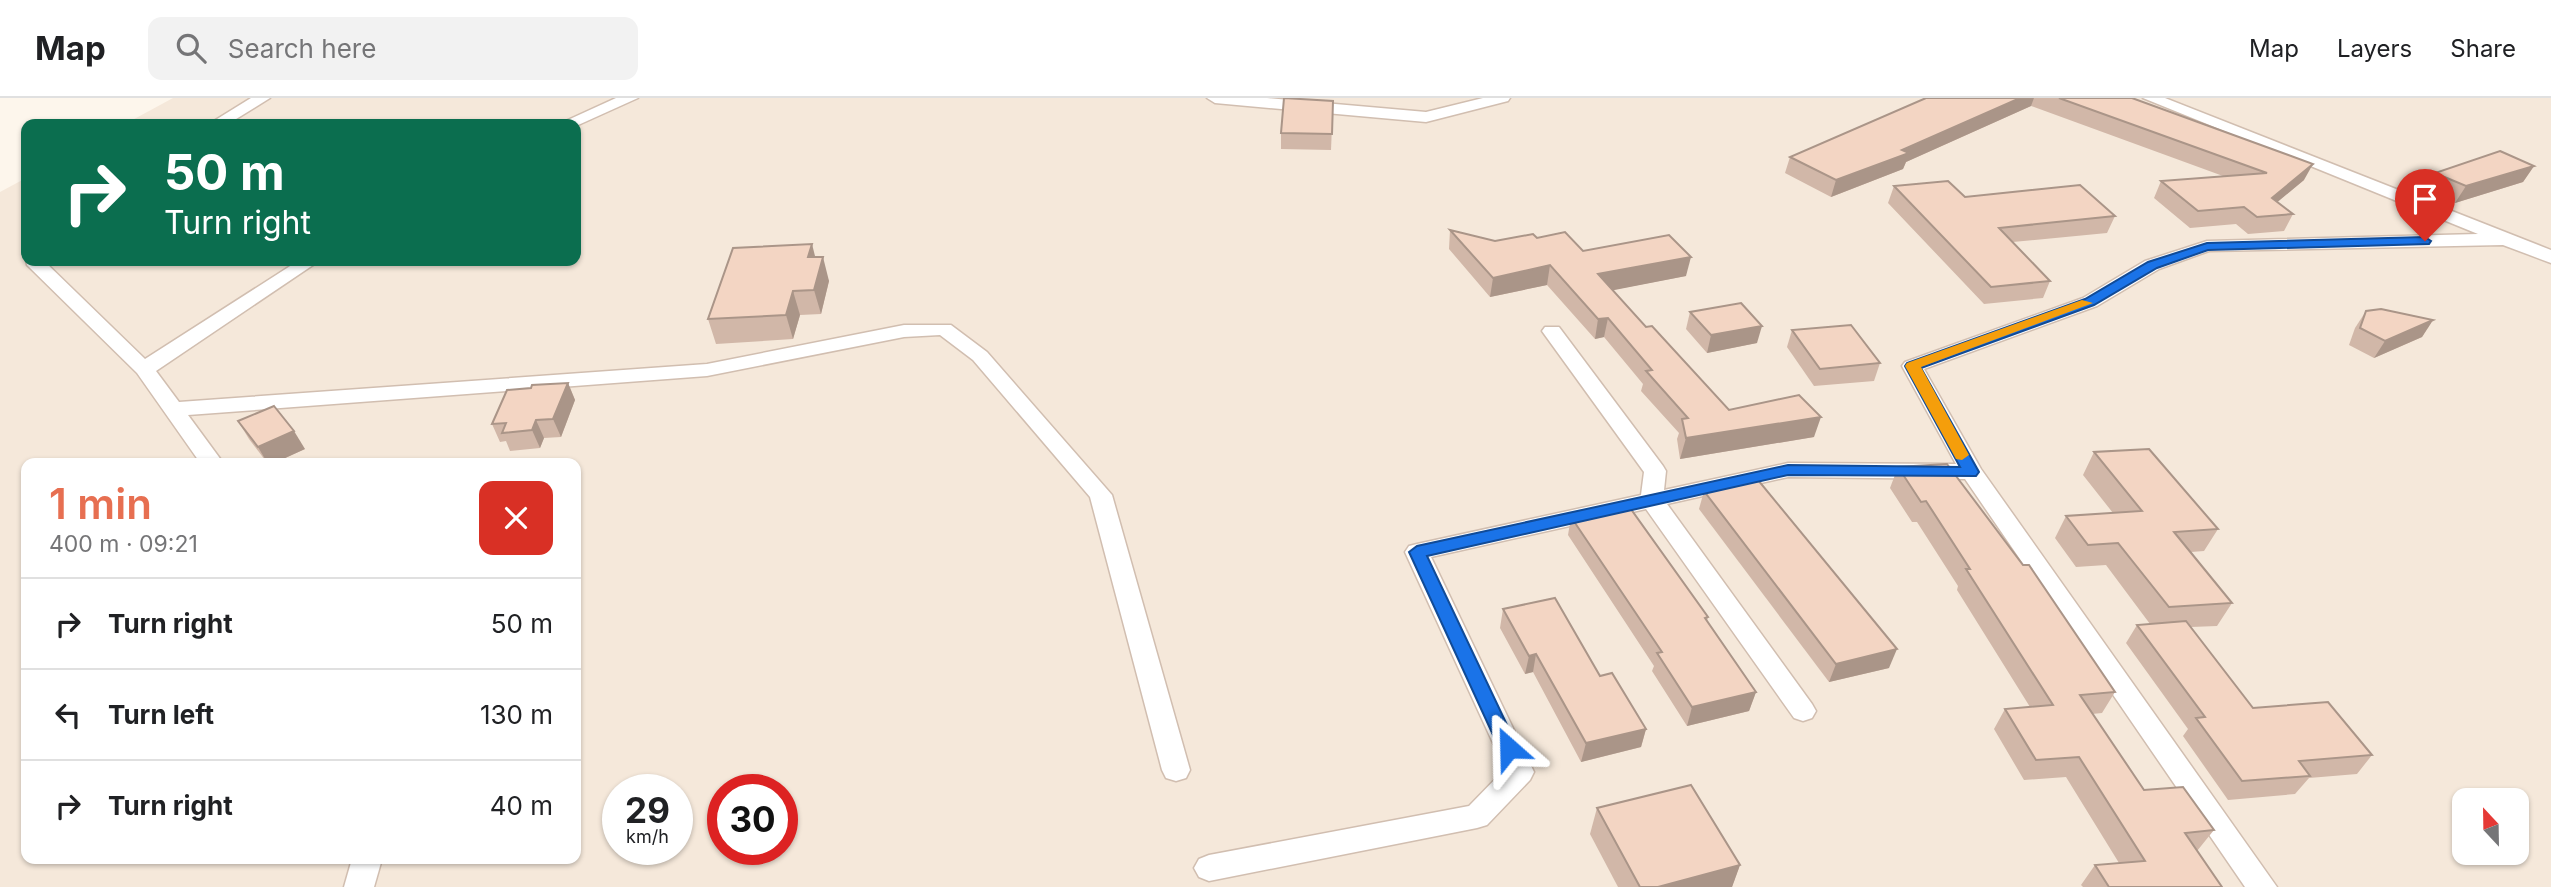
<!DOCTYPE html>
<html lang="en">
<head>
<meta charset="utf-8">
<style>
  body { margin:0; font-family:Inter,sans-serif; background:#f2f2f2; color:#202124; height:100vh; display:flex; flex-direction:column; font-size:26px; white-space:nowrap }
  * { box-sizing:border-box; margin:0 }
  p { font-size:23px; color:#757577 }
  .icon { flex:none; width:38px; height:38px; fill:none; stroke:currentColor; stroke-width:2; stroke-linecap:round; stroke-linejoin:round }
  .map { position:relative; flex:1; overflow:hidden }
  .details { position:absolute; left:21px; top:360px; width:560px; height:406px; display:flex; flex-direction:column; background:#fff; border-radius:14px; box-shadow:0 2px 5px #0004 }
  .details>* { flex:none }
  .guide { position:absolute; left:21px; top:21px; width:560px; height:147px; border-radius:14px; box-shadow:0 2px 5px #0004; background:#0b6e4f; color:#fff; overflow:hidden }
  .needle { width:46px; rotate:338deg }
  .tools { position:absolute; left:2452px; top:690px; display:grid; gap:14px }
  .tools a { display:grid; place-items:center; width:77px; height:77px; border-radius:14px; background:#fff; box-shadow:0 2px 5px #0004; font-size:35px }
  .speed { position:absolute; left:602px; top:676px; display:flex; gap:14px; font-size:35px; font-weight:700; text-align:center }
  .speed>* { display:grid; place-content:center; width:91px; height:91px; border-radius:50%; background:#fff; box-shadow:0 2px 5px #0004; line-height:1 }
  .speed small { font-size:18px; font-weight:400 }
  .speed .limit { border:10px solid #d22; background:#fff; color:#111 }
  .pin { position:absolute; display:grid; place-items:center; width:60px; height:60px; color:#fff; margin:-72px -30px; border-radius:50% 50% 50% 0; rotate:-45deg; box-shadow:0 0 7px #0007 }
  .pin .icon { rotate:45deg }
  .me { position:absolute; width:77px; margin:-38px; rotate:335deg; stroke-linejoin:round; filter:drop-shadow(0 0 5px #0008) }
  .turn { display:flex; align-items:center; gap:24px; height:147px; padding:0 28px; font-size:32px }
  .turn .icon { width:91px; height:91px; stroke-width:2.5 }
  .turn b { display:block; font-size:49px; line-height:60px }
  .round { display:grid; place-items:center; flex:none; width:74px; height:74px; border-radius:14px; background:#f2f2f2 }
  .head { display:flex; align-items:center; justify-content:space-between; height:119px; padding:0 28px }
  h1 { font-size:42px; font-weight:600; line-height:52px; color:#e76f51 }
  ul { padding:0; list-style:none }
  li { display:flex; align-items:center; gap:21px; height:91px; padding:0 28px; border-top:2px solid #e0e0e0 }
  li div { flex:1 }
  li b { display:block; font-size:26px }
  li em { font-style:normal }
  header { display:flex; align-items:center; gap:42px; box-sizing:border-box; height:98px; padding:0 35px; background:#fff; border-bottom:2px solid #e0e0e0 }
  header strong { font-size:33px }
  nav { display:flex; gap:38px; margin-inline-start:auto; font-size:24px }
  .search { width:490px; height:63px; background:#f2f2f2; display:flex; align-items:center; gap:18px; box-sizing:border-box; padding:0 24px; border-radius:14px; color:#757577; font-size:26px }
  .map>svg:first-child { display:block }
  .residential { fill:#f5e8da; fill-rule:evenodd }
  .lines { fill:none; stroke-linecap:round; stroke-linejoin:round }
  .street-casing { stroke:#d1beb0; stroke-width:3 }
  .street { fill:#fff; fill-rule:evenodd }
  .wall { fill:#d1b7a8 }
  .shaded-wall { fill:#aa9588 }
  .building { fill:#f3d5c3; stroke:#aa9588; stroke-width:2 }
  .route { fill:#1a73e8; stroke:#114b97; stroke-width:2 }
  .slow { fill:#f59e0b }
</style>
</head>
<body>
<header>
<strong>Map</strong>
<div class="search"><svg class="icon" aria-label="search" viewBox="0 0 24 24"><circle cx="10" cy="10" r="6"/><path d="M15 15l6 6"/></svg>Search here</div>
<nav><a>Map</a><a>Layers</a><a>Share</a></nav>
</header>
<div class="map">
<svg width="2551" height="789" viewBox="0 0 2551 789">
  <rect width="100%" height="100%" fill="#fdf6ec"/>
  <!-- residential -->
  <path class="residential" d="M 173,0 L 2551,0 L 2551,789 L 0,789 L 0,94 L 26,80 L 26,163 L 576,163 L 576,26 L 125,26 ZM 26,366 L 576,366 L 576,761 L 26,761 ZM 618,691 L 677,691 L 677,751 L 618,751 ZM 723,691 L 782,691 L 782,751 L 723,751 ZM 2464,702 L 2516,702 L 2516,754 L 2464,754 Z"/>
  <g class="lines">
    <!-- street casing -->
    <g class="street-casing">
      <g id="street">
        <polygon points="251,0 270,0 228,26 209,26"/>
        <polygon points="616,0 638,0 576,28 559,26"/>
        <polygon points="1207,0 1267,0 1426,14 1483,0 1510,0 1508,3 1426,24 1215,5"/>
        <polygon points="2143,0 2165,0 2551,152 2551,165 2503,147 2209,153 2159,171 2097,208 1924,271 1981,371 2277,789 2245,789 1965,381 1788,379 1667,406 1812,606 1816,613 1812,620 1803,623 1794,620 1646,411 1431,459 1534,674 1530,682 1487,727 1477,730 1209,783 1199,779 1194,770 1199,761 1209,757 1469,708 1505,671 1405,454 1409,448 1417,446 1641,397 1644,374 1542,233 1545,229 1559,229 1663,368 1666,373 1664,392 1788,365 1956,366 1902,268 1905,264 2083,200 2145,163 2207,143 2478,136"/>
        <polygon points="26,161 44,163 145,261 298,163 319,163 156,273 179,304 707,266 904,227 951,227 987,254 1112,397 1190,672 1186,680 1176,683 1166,680 1162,672 1090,399 973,262 940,237 904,239 707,278 188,317 224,366 201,366 137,275 27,167"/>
        <polygon points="352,761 382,761 374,789 344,789"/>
      </g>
    </g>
    <!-- street -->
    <use href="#street" class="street"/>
  </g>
  <!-- wall -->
  <g class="wall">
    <polygon points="1927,0 2132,0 2304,82 2277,104 2293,116 2284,133 2248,136 2236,126 2190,130 2154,100 2161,83 2223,78 2031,8 1906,64 1903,71 1831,99 1785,75 1790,59"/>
    <polygon points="1333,3 1331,52 1281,51 1281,35"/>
    <polygon points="2534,68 2523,84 2455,105 2425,91 2435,75"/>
    <polygon points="1894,88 1965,99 2115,118 2107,135 2013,144 2050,183 2043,200 1984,206 1888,105"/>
    <polygon points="1450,132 1495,143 1537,140 1583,153 1686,178 1612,192 1646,229 1729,312 1814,339 1680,361 1677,341 1679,335 1641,293 1643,286 1604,239 1595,241 1547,187 1490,199 1449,151"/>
    <polygon points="816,159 829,183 821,216 800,217 793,241 716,246 708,221"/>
    <polygon points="2366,213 2433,222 2422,239 2374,260 2349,247 2355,230"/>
    <polygon points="1690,214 1757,245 1707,255 1686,231"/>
    <polygon points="1792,232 1880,265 1874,283 1814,288 1787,249"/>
    <polygon points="568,285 575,302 561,339 544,340 540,350 510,353 506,343 500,344 492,326 531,290"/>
    <polygon points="238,323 305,351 272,366 268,366 249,341"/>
    <polygon points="2094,354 2218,431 2204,453 2191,454 2232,505 2217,528 2191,529 2253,610 2372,657 2357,676 2309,680 2295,696 2228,702 2183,638 2188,631 2126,545 2137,527 2150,526 2106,467 2076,469 2055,440 2066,418 2113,415 2083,377"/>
    <polygon points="1898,369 2115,594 2102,615 2092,616 2144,692 2214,732 2197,753 2222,789 2083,789 2081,787 2095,767 2119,765 2066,679 2024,682 1994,631 2005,611 2030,609 1957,492 1958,488 1917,424 1912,424 1890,390"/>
    <polygon points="1704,393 1889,570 1829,584 1699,411"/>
    <polygon points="1571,419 1708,519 1707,523 1756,594 1749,613 1687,628 1652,573 1654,568 1568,437"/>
    <polygon points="1503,511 1600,578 1646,631 1641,649 1581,664 1533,574 1525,576 1500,530"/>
    <polygon points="1597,710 1740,767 1732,789 1618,789 1590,736"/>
  </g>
  <!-- shaded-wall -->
  <g class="shaded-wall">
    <polygon points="2020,0 2034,0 2031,8 1906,64 1903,71 1831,99 1836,82"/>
    <polygon points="2313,66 2304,82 2263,116 2272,100"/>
    <polygon points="2534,68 2523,84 2455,105 2466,88"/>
    <polygon points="812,146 818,170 808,159"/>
    <polygon points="823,159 829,183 821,216 814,192"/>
    <polygon points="1691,159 1686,178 1594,196 1598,176"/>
    <polygon points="1550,167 1547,187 1490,199 1493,180"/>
    <polygon points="793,193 800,217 793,241 786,217"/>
    <polygon points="1608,220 1604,239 1595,241 1598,221"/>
    <polygon points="2433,222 2422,239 2374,260 2385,243"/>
    <polygon points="1762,228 1757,245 1707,255 1711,237"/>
    <polygon points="568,285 575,302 561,339 553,321"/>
    <polygon points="1821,319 1814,339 1680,361 1686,340"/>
    <polygon points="536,322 544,340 540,350 532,332"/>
    <polygon points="294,333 305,351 272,366 268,366 258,349"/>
    <polygon points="1897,551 1889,570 1829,584 1836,566"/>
    <polygon points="1536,556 1533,574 1525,576 1529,558"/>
    <polygon points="1756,594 1749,613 1687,628 1692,609"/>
    <polygon points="1646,631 1641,649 1581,664 1586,645"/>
    <polygon points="1740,767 1732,789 1658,789"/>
  </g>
  <!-- building -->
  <g class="building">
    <polygon points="1284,0 1333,3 1332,36 1281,35"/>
    <polygon points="1926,0 2020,0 1902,52 1909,55 1836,82 1790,59"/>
    <polygon points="2059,0 2132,0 2313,66 2272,100 2293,116 2257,119 2244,109 2198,113 2161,83 2267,75"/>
    <polygon points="2500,53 2534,68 2466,88 2435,75"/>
    <polygon points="1948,83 1965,99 2080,87 2115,118 1999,130 2050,183 1991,189 1894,88"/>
    <polygon points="1450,132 1495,143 1533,136 1537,140 1565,134 1583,153 1669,137 1691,159 1598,176 1646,229 1652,228 1729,312 1799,297 1821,319 1686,340 1682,321 1688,320 1646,273 1652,272 1608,220 1598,221 1550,167 1493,180"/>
    <polygon points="812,146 808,159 823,159 814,192 793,193 786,217 708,221 733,150"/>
    <polygon points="1741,205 1762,228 1711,237 1690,214"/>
    <polygon points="2381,211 2433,222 2385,243 2360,230 2366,213"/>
    <polygon points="1851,227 1880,265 1820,271 1792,232"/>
    <polygon points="568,285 553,321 536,322 532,332 502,335 506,325 492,326 507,292 531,290 532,287"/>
    <polygon points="274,308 294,333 258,349 238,323"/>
    <polygon points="2149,351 2218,431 2174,434 2232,505 2169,509 2118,445 2088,447 2066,418 2142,413 2094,354"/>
    <polygon points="1947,366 2023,467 2029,467 2115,594 2080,597 2144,692 2183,689 2214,732 2185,735 2222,789 2109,789 2095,767 2145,763 2079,659 2036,662 2005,611 2053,607 1966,471 1970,471 1926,403 1921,404 1898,369"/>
    <polygon points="1758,382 1897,551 1836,566 1704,393"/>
    <polygon points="1628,407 1708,519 1705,520 1756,594 1692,609 1657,555 1662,554 1571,419"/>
    <polygon points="1555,500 1600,578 1612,575 1646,631 1586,645 1536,556 1529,558 1503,511"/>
    <polygon points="2186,523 2253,610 2328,604 2372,657 2299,663 2310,678 2242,683 2196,620 2205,619 2137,527"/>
    <polygon points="1691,687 1740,767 1658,789 1640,789 1597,710"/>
  </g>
  <!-- route -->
  <polygon class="route" points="2425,139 2431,143 2429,146 2208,152 2157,170 2094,207 1921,270 1979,374 1976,378 1788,377 1427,458 1518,650 1516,655 1502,655 1499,650 1409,454 1417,448 1788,367 1960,369 1905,268 1907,265 2085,201 2148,164 2207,145"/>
  <!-- slow -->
  <polygon class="slow" points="2082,202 2093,205 1921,269 1969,357 1962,362 1956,361 1905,268 1907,265"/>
</svg>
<div class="tools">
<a><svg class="needle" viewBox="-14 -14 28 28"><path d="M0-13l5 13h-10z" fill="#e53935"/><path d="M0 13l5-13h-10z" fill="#757577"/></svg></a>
</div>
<div class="speed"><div>29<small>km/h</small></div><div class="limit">30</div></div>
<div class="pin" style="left:2425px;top:143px;background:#d93025"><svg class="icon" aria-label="arrive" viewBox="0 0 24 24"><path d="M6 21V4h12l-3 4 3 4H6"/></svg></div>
<svg class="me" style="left:1509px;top:650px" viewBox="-20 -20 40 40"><path d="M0-17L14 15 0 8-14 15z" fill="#1a73e8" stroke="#fff" stroke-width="4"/></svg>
<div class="guide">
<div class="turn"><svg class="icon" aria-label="right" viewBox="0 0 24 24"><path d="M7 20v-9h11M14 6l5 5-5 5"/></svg><div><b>50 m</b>Turn right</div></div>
</div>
<section class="details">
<div class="head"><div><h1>1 min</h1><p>400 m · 09:21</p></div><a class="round" style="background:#d93025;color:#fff"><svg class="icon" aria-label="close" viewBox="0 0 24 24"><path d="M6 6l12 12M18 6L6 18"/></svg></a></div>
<ul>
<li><svg class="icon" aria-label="right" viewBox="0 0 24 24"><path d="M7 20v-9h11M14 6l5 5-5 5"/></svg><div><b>Turn right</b></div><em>50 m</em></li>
<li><svg class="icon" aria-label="left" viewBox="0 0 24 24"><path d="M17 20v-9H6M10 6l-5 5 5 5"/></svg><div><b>Turn left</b></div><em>130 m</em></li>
<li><svg class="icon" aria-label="right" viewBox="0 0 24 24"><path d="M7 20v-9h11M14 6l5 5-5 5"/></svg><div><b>Turn right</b></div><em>40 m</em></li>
</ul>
</section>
</div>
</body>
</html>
